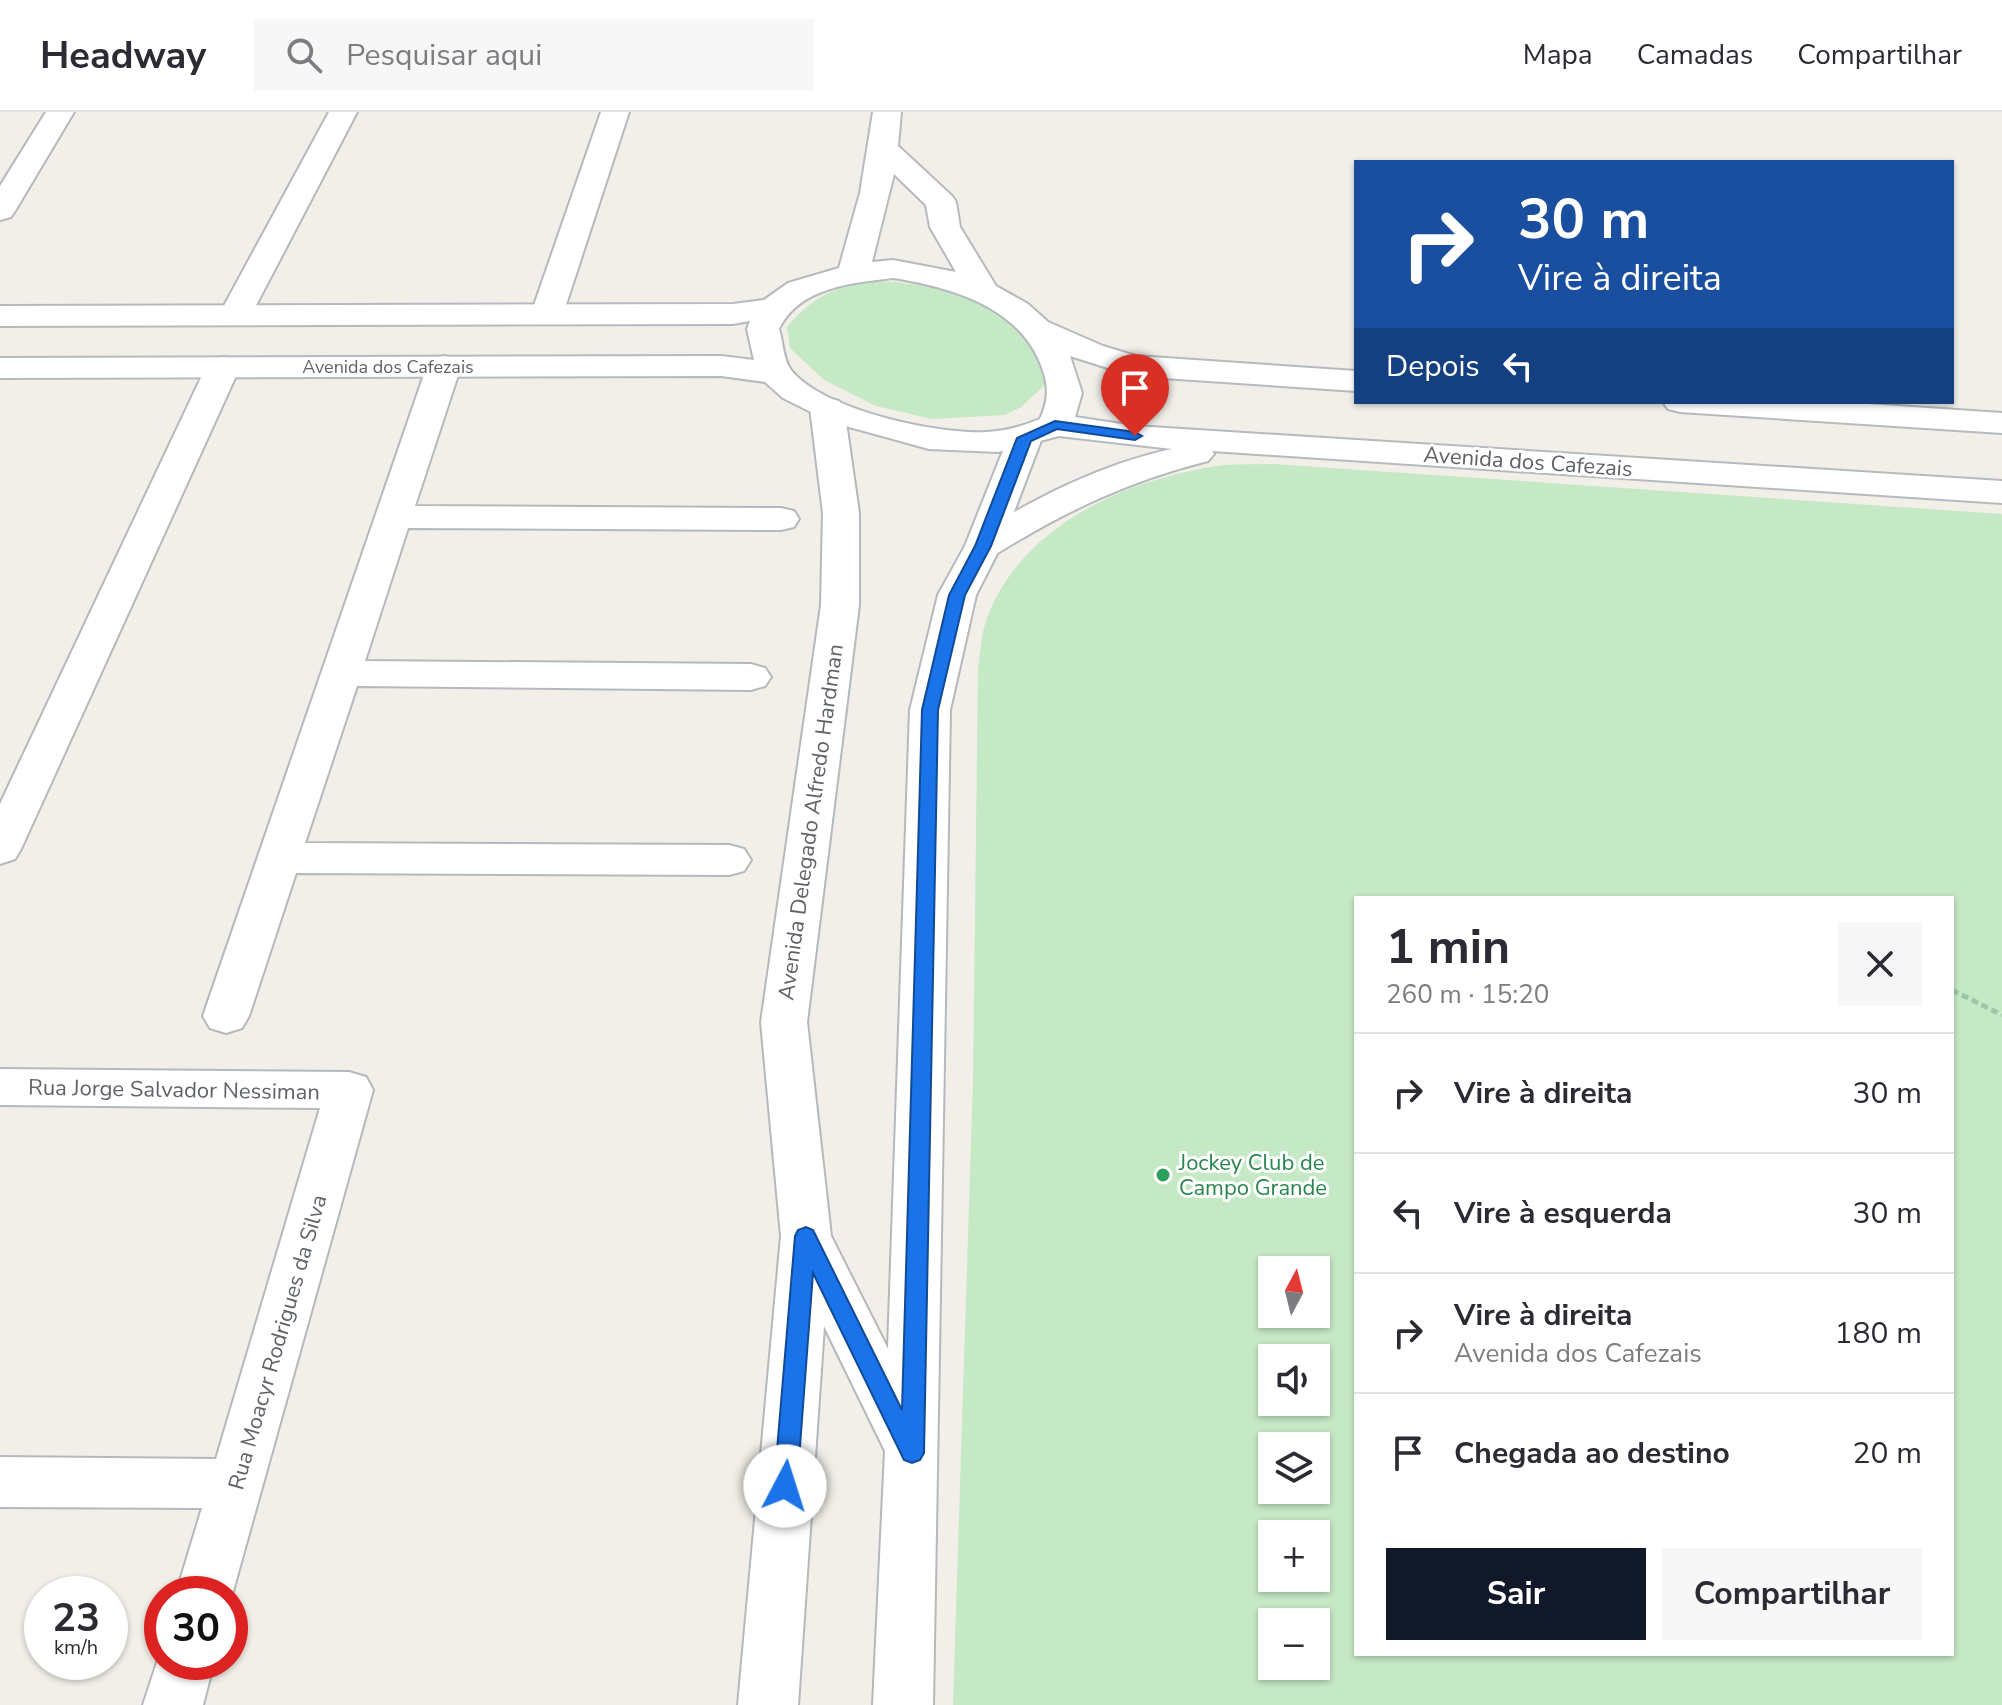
<!DOCTYPE html>
<html lang="pt">
<head>
<meta charset="utf-8">
<style>
  body { margin:0; font-family:"Nunito Sans",sans-serif; background:#f7f7f7; color:#2b2b33; height:100vh; display:flex; flex-direction:column; font-size:30px; white-space:nowrap }
  * { box-sizing:border-box; margin:0 }
  p { font-size:26px; color:#7c7c81 }
  .icon { flex:none; width:44px; height:44px; fill:none; stroke:currentColor; stroke-width:2; stroke-linecap:round; stroke-linejoin:round }
  .map { position:relative; flex:1; overflow:hidden }
  .drawer { position:absolute; left:1354px; top:784px; width:600px; height:760px; display:flex; flex-direction:column; background:#fff; border-radius:0px; box-shadow:0 2px 6px #0004 }
  .drawer>* { flex:none }
  .hud { position:absolute; left:1354px; top:48px; width:600px; height:244px; border-radius:0px; box-shadow:0 2px 6px #0004; background:#1a4fa0; color:#fff; overflow:hidden }
  .needle { width:52px; rotate:7deg }
  .fabs { position:absolute; left:1258px; top:1144px; display:grid; gap:16px }
  .fabs a { display:grid; place-items:center; width:72px; height:72px; border-radius:0px; background:#fff; box-shadow:0 2px 6px #0004; font-size:40px }
  .speed { position:absolute; left:24px; top:1464px; display:flex; gap:16px; font-size:40px; font-weight:700; text-align:center }
  .speed>* { display:grid; place-content:center; width:104px; height:104px; border-radius:50%; background:#fff; box-shadow:0 2px 6px #0004; line-height:1 }
  .speed small { font-size:20px; font-weight:400 }
  .speed .limit { border:12px solid #d22; background:#fff; color:#111 }
  .pin { position:absolute; display:grid; place-items:center; width:68px; height:68px; color:#fff; margin:-82px -34px; border-radius:50% 50% 50% 0; rotate:-45deg; box-shadow:0 0 8px #0007 }
  .pin .icon { rotate:45deg }
  .me { position:absolute; width:88px; margin:-44px; rotate:5deg; stroke-linejoin:round; filter:drop-shadow(0 0 6px #0008) }
  .turn { display:flex; align-items:center; gap:28px; height:168px; padding:0 32px; font-size:36px }
  .turn .icon { width:104px; height:104px; stroke-width:2.5 }
  .turn b { display:block; font-size:56px; line-height:68px }
  .then { display:flex; align-items:center; height:76px; padding:0 32px; background:#0003; gap:16px; font-size:30px }
  .round { display:grid; place-items:center; flex:none; width:84px; height:84px; border-radius:0px; background:#f7f7f7 }
  .headline { display:flex; align-items:center; justify-content:space-between; height:136px; padding:0 32px }
  h1 { font-size:48px; font-weight:700; line-height:60px }
  .action { display:flex; gap:16px; margin-top:auto; padding:16px 32px }
  .action a { flex:1; height:92px; border-radius:0px; background:#111827; color:#fff; font-size:32px; font-weight:700; line-height:92px; text-align:center }
  .action a+a { background:#f7f7f7; color:#2b2b33 }
  ul { padding:0; list-style:none }
  li { display:flex; align-items:center; gap:24px; height:120px; padding:0 32px; border-top:2px solid #e1e1e2 }
  li div { flex:1 }
  li b { display:block; font-size:30px }
  li em { font-style:normal }
  header { display:flex; align-items:center; gap:48px; box-sizing:border-box; height:112px; padding:0 40px; background:#fff; border-bottom:2px solid #e1e1e2 }
  header strong { font-size:38px }
  nav { display:flex; gap:44px; margin-inline-start:auto; font-size:28px }
  .search { width:560px; height:72px; background:#f7f7f7; display:flex; align-items:center; gap:20px; box-sizing:border-box; padding:0 28px; border-radius:0px; color:#7c7c81; font-size:30px }
  .map>svg:first-child { display:block }
  .green { fill:#c5e8c5; fill-rule:evenodd }
  .lines { fill:none; stroke-linecap:round; stroke-linejoin:round }
  .street-casing { stroke:#b5b8bc; stroke-width:4 }
  .secondary-casing { stroke:#b6babf; stroke-width:4 }
  .path { stroke:#9cc7a9; stroke-width:5; stroke-dasharray:7 4; stroke-linecap:butt }
  .street { fill:#fff; fill-rule:evenodd }
  .secondary { fill:#fff; fill-rule:evenodd }
  .route { fill:#1a73e8; stroke:#114b97; stroke-width:2 }
  .leisure-dot { fill:#2e9e5b; stroke:#fff; stroke-width:3 }
  .labels { text-anchor:middle; stroke-width:6; stroke-linejoin:round; paint-order:stroke }
  .far-street-label { font-size:18px; fill:#5f6368; stroke:#fff }
  .street-label { font-size:22px; fill:#5f6368; stroke:#fff }
  .leisure-label { font-size:22px; fill:#27864d; stroke:#fff; text-anchor:start }
</style>
</head>
<body>
<header>
<strong>Headway</strong>
<div class="search"><svg class="icon" aria-label="search" viewBox="0 0 24 24"><circle cx="10" cy="10" r="6"/><path d="M15 15l6 6"/></svg>Pesquisar aqui</div>
<nav><a>Mapa</a><a>Camadas</a><a>Compartilhar</a></nav>
</header>
<div class="map">
<svg width="2002" height="1593" viewBox="0 0 2002 1593">
  <rect width="100%" height="100%" fill="#f1efe8"/>
  <!-- green -->
  <g class="green">
    <path d="M 878,169 C 929,172 993,182 1029,224 C 1040,237 1043,255 1047,271 L 1021,295 L 1005,303 L 932,307 L 876,294 L 824,268 L 790,236 L 787,215 C 813,184 838,172 878,169 Z"/>
    <path d="M 1273,352 L 2002,402 L 2002,1593 L 953,1593 L 973,968 L 978,560 C 980,543 981,522 987,506 C 1020,417 1117,372 1205,356 C 1227,351 1251,353 1273,352 ZM 1356,786 L 1952,786 L 1952,1542 L 1356,1542 ZM 1272,1158 L 1316,1158 L 1316,1202 L 1272,1202 ZM 1272,1246 L 1316,1246 L 1316,1290 L 1272,1290 ZM 1272,1334 L 1316,1334 L 1316,1378 L 1272,1378 ZM 1272,1422 L 1316,1422 L 1316,1466 L 1272,1466 ZM 1272,1510 L 1316,1510 L 1316,1554 L 1272,1554 Z"/>
  </g>
  <g class="lines">
    <!-- street casing -->
    <g class="street-casing">
      <g id="street">
        <polygon points="46,0 74,0 15,99 11,105 0,108 0,74"/>
        <polygon points="329,0 357,0 251,203 246,210 235,213 224,210 219,203"/>
        <polygon points="601,0 629,0 563,202 558,209 547,212 536,209 531,202"/>
        <polygon points="444,244 456,247 461,254 415,394 781,396 794,399 799,407 794,415 781,418 408,416 365,549 751,552 765,556 771,565 765,574 751,578 357,574 305,731 729,733 744,737 751,748 744,759 729,763 296,761 249,904 242,916 226,921 210,916 203,904 427,254 432,247"/>
        <polygon points="223,245 235,248 240,255 21,737 15,747 0,752 0,692 206,255 211,248"/>
        <polygon points="827,286 839,289 844,296 859,401 859,493 807,910 831,1124 888,1237 910,598 938,483 965,434 1008,326 1013,319 1025,316 1037,319 1042,326 1001,434 976,483 950,598 933,1593 873,1593 885,1339 824,1214 798,1593 738,1593 781,1124 761,910 821,493 823,401 810,296 815,289"/>
        <polygon points="0,957 349,960 366,965 373,978 230,1490 230,1482 176,1482 202,1396 0,1395 0,1345 216,1347 320,996 0,993"/>
        <polygon points="162,1535 162,1550 214,1550 203,1593 143,1593"/>
      </g>
    </g>
    <!-- secondary casing -->
    <g class="secondary-casing">
      <g id="secondary">
        <path d="M 873,0 L 901,0 L 898,34 L 952,84 L 956,90 L 960,115 L 996,174 L 1028,192 L 1048,210 L 1103,234 L 1136,244 L 1356,259 L 1356,279 L 1133,264 L 1070,244 L 1082,281 L 1075,305 L 1135,314 L 2002,369 L 2002,391 L 1212,339 L 1214,342 L 1208,349 C 1128,369 1066,399 996,442 L 983,445 L 970,442 L 965,434 L 970,426 C 1034,387 1098,353 1172,337 L 1059,324 L 998,340 L 929,337 L 831,310 L 783,286 L 765,270 L 721,264 L 0,266 L 0,246 L 721,244 L 754,248 L 747,217 L 750,209 L 733,212 L 0,214 L 0,194 L 733,192 L 764,188 L 788,171 L 839,156 L 860,81 ZM 894,62 L 926,93 L 930,115 L 956,160 L 893,148 L 872,150 ZM 893,166 C 950,175 1018,194 1041,253 C 1049,274 1049,287 1040,307 C 1023,314 1006,319 987,320 C 939,323 822,298 791,258 C 783,248 783,229 779,217 C 799,175 852,171 893,166 Z"/>
        <polygon points="1663,290 1838,290 2002,301 2002,321 1680,300 1668,297"/>
      </g>
    </g>
    <!-- path -->
    <polyline class="path" points="1952,878 2002,903"/>
    <!-- street -->
    <use href="#street" class="street"/>
    <!-- secondary -->
    <use href="#secondary" class="secondary"/>
  </g>
  <!-- route -->
  <polygon class="route" points="1055,309 1135,320 1142,324 1135,328 1057,317 1031,329 991,434 965,483 938,598 924,1341 920,1348 912,1351 904,1348 813,1161 797,1374 793,1381 785,1384 777,1381 774,1374 795,1124 798,1118 806,1115 813,1118 902,1298 922,598 949,483 975,434 1017,326"/>
  <!-- markers -->
  <circle class="leisure-dot" cx="1163" cy="1063" r="8"/>
  <g class="labels">
    <!-- far-street labels -->
    <g class="far-street-label">
      <text x="388" y="261">Avenida dos Cafezais</text>
    </g>
    <!-- street labels -->
    <g class="street-label">
      <text transform="translate(1528 349) rotate(4)" y="8">Avenida dos Cafezais</text>
      <text transform="translate(810 710) rotate(-82)" y="8">Avenida Delegado Alfredo Hardman</text>
      <text transform="translate(174 977) rotate(1)" y="8">Rua Jorge Salvador Nessiman</text>
      <text transform="translate(277 1230) rotate(-74)" y="8">Rua Moacyr Rodrigues da Silva</text>
    </g>
    <!-- leisure labels -->
    <g class="leisure-label">
      <text x="1179" y="1058">Jockey Club de<tspan x="1179" dy="25">Campo Grande</tspan></text>
    </g>
  </g>
</svg>
<div class="fabs">
<a><svg class="needle" viewBox="-14 -14 28 28"><path d="M0-13l5 13h-10z" fill="#e53935"/><path d="M0 13l5-13h-10z" fill="#7c7c81"/></svg></a>
<a><svg class="icon" aria-label="sound" viewBox="0 0 24 24"><path d="M4 9h4l5-4v14l-5-4H4zM17 9q2 3 0 6"/></svg></a>
<a><svg class="icon" aria-label="layers" viewBox="0 0 24 24"><path d="M12 4l9 5-9 5-9-5zM3 14l9 5 9-5"/></svg></a>
<a>+</a>
<a>−</a>
</div>
<div class="speed"><div>23<small>km/h</small></div><div class="limit">30</div></div>
<div class="pin" style="left:1135px;top:324px;background:#d93025"><svg class="icon" aria-label="arrive" viewBox="0 0 24 24"><path d="M6 21V4h12l-3 4 3 4H6"/></svg></div>
<svg class="me" style="left:785px;top:1374px" viewBox="-20 -20 40 40"><circle r="19" fill="#fff"/><path d="M0-13L10 11 0 6-10 11z" fill="#1a73e8"/></svg>
<div class="hud">
<div class="turn"><svg class="icon" aria-label="right" viewBox="0 0 24 24"><path d="M7 20v-9h11M14 6l5 5-5 5"/></svg><div><b>30 m</b>Vire à direita</div></div>
<div class="then">Depois<svg class="icon" aria-label="left" viewBox="0 0 24 24"><path d="M17 20v-9H6M10 6l-5 5 5 5"/></svg></div>
</div>
<section class="drawer">
<div class="headline"><div><h1>1 min</h1><p>260 m · 15:20</p></div><a class="round"><svg class="icon" aria-label="close" viewBox="0 0 24 24"><path d="M6 6l12 12M18 6L6 18"/></svg></a></div>
<ul>
<li><svg class="icon" aria-label="right" viewBox="0 0 24 24"><path d="M7 20v-9h11M14 6l5 5-5 5"/></svg><div><b>Vire à direita</b></div><em>30 m</em></li>
<li><svg class="icon" aria-label="left" viewBox="0 0 24 24"><path d="M17 20v-9H6M10 6l-5 5 5 5"/></svg><div><b>Vire à esquerda</b></div><em>30 m</em></li>
<li><svg class="icon" aria-label="right" viewBox="0 0 24 24"><path d="M7 20v-9h11M14 6l5 5-5 5"/></svg><div><b>Vire à direita</b><p>Avenida dos Cafezais</p></div><em>180 m</em></li>
<li><svg class="icon" aria-label="arrive" viewBox="0 0 24 24"><path d="M6 21V4h12l-3 4 3 4H6"/></svg><div><b>Chegada ao destino</b></div><em>20 m</em></li>
</ul>
<div class="action"><a>Sair</a><a>Compartilhar</a></div>
</section>
</div>
</body>
</html>
